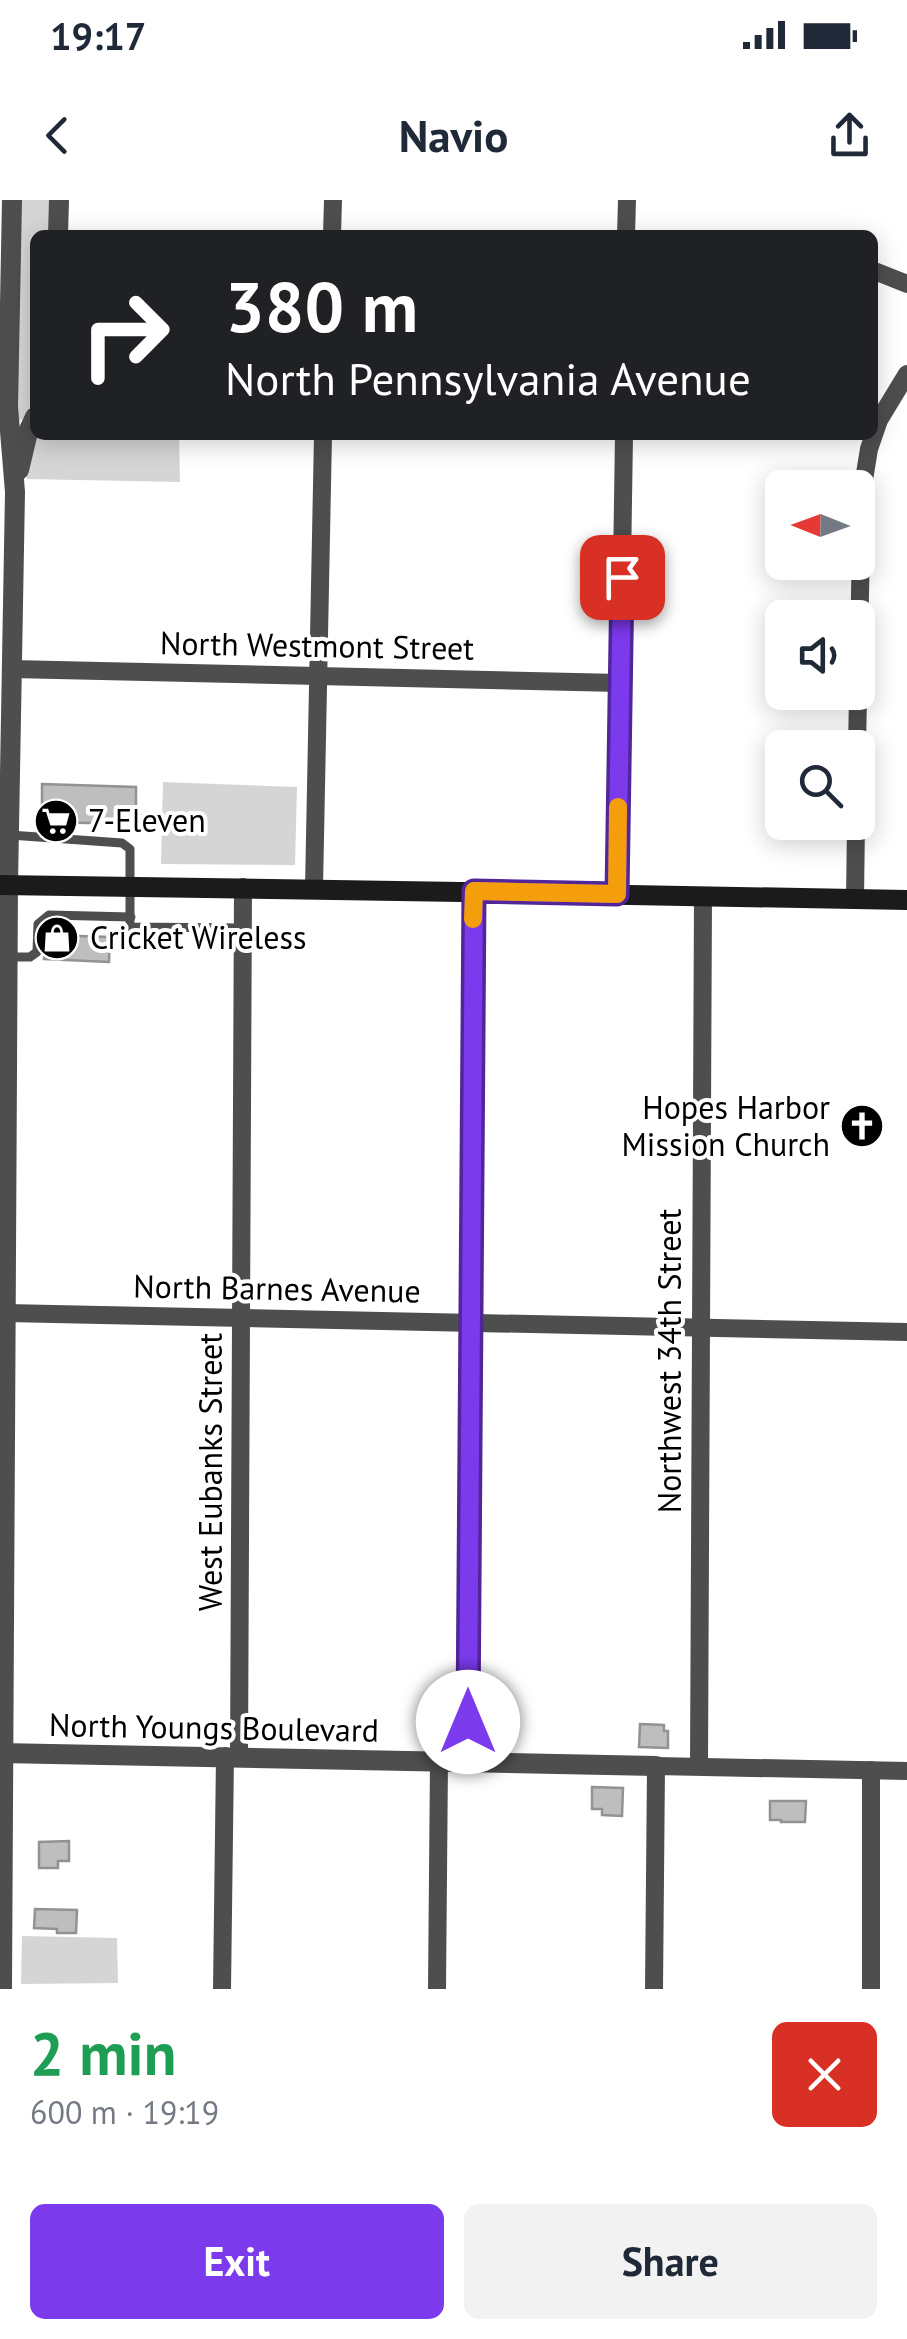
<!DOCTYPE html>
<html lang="en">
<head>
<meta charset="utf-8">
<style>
  body { margin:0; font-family:"PT Sans",sans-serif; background:#f2f2f3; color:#1f2937; height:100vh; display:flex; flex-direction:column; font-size:38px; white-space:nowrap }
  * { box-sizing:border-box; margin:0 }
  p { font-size:32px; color:#747a83 }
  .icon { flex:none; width:55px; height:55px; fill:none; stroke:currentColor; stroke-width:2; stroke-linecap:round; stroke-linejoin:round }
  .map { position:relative; height:1789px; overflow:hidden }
  .sheet { display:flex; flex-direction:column; background:#fff; flex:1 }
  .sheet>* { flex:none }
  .top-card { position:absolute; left:30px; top:30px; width:848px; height:210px; border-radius:15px; box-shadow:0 5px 25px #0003; background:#202124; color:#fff; overflow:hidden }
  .needle { width:65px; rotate:271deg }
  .controls { position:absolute; left:765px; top:270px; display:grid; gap:20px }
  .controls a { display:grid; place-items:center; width:110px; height:110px; border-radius:15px; background:#fff; box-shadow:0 5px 25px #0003; font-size:50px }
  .pin { position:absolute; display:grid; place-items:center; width:85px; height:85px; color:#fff; margin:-42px; border-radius:20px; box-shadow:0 5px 15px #0006 }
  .me { position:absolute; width:110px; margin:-55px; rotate:0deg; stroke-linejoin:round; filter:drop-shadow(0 0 8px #0008) }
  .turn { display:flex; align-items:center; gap:35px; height:210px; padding:0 30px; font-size:45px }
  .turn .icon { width:130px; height:130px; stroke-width:2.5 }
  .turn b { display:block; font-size:70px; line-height:85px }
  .round { display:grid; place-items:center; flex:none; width:105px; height:105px; border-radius:15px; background:#f2f2f3 }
  .summary { display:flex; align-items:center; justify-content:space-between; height:170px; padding:0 30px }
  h1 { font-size:60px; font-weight:700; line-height:75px; color:#1e9e55 }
  .button { display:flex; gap:20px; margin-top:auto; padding:20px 30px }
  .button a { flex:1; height:115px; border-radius:15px; background:#7c3aed; color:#fff; font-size:40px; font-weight:700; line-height:115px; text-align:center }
  .button a+a { background:#f2f2f3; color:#1f2937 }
  .status { display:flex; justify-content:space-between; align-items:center; height:70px; padding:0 50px; background:#fff; direction:ltr }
  .status svg { height:28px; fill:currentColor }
  header { display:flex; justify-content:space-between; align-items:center; height:130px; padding:0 30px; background:#fff; font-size:45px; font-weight:700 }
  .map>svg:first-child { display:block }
  .green { fill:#d5d5d5 }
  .building { fill:#bebebe; stroke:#929292; stroke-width:2.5 }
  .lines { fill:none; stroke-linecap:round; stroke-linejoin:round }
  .service { stroke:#4e4e4e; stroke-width:9 }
  .minor { stroke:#4e4e4e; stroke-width:18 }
  .tertiary { stroke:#4e4e4e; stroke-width:20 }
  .secondary { stroke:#1b1b1b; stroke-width:20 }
  .route-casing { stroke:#51269a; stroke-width:25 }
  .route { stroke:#7c3aed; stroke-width:18 }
  .slow { stroke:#f59e0b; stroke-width:18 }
  .labels { text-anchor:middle; stroke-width:8; stroke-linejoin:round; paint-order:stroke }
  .street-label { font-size:32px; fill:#000; stroke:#fff }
  .poi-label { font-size:32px; fill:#000; stroke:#fff; text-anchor:start }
</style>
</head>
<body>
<div class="status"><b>19:17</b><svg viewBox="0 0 49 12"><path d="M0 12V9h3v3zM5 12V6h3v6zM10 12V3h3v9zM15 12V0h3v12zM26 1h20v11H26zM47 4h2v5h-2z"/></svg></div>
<header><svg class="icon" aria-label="back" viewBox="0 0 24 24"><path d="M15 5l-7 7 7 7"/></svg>Navio<svg class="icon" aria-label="share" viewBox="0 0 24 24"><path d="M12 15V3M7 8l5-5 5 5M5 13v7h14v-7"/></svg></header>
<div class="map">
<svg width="907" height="1789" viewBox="0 0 907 1789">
  <rect width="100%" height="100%" fill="#fff"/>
  <!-- green -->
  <g class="green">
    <polygon points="19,0 51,0 50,35 35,35 35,194 25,218 18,221 16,138"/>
    <polygon points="35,235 179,235 180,282 27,279 27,261"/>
    <polygon points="163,582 297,587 295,665 161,664"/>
    <polygon points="22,1736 117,1738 118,1783 21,1784"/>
  </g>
  <!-- building -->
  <g class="building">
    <polygon points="42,584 136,587 136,613 140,613 140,624 38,622 39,610 42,610"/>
    <polygon points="46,735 110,737 109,762 44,759"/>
    <polygon points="640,1524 664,1525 664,1531 668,1531 668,1548 639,1547"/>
    <polygon points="592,1587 623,1588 622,1616 602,1615 602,1609 592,1609"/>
    <polygon points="770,1601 806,1601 805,1622 781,1622 781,1620 770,1620"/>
    <polygon points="69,1641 69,1661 58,1661 58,1668 39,1668 39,1642"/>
    <polygon points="35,1709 77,1710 76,1733 57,1733 57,1729 34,1728"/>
  </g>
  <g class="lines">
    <!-- service -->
    <g class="service">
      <polyline points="10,635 122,643 130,649 130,727 242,728"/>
      <polyline points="8,757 30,757 37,752 38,724 49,715 131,717"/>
    </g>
    <!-- minor -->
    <g class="minor">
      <polyline points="332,35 333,0"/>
      <polyline points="626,35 627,0"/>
      <polyline points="872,70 907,84"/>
      <polyline points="12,469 620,483"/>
      <polyline points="857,548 862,292 869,249 879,220 907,174"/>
      <polyline points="314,688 323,235"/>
      <polyline points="617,694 624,235"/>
      <polyline points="855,699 856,622"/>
      <polyline points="6,1113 907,1132"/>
      <polyline points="239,1557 243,687"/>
      <polyline points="468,1562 474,691"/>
      <polyline points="699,1566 703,696"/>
      <polyline points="222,1789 225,1556"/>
      <polyline points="437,1789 439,1561"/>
      <polyline points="654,1789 656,1566 907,1571"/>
      <polyline points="871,1789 871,1570"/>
    </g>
    <!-- tertiary -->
    <g class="tertiary">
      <polyline points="58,35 59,0"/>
      <polyline points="19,270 28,232 35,217"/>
      <polyline points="0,1553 656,1566"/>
      <polyline points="2,1789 8,685 15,292 8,207 12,0"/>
    </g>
    <!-- secondary -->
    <path class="secondary" d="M 0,685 C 302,688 605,695 907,700"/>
  </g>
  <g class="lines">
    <!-- route casing -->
    <g class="route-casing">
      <polyline id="route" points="468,1522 474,691 617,694 622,377"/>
    </g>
    <!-- route -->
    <use href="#route" class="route"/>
    <!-- slow -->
    <polyline class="slow" points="473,719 474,691 617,694 618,607"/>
  </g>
  <!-- icons -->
  <defs>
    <g id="supermarket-disc" transform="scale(2.25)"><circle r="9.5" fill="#000" stroke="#fff"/><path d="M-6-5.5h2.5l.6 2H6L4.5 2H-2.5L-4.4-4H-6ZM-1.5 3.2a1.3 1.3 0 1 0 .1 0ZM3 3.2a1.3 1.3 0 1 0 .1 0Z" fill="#fff"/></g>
    <g id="shop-disc" transform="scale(2.25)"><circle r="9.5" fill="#000" stroke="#fff"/><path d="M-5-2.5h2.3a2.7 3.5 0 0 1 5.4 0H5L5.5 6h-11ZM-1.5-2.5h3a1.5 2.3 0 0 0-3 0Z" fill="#fff"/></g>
    <g id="church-disc" transform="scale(2.25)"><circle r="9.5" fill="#000" stroke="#fff"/><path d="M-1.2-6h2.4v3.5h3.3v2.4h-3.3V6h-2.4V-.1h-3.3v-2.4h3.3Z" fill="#fff"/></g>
  </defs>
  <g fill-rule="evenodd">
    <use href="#supermarket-disc" x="56" y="621"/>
    <use href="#shop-disc" x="57" y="738"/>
    <use href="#church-disc" x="862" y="926"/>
  </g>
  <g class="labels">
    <!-- street labels -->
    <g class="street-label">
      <text transform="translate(317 446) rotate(1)" y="11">North Westmont Street</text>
      <text transform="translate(277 1089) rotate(1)" y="11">North Barnes Avenue</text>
      <text transform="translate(670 1161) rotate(-90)" y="11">Northwest 34th Street</text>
      <text transform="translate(211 1272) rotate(-90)" y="11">West Eubanks Street</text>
      <text transform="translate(214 1528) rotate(1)" y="11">North Youngs Boulevard</text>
    </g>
    <!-- poi labels -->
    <g class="poi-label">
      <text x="88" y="632">7-Eleven</text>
      <text x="90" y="749">Cricket Wireless</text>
      <text x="830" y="919" text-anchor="end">Hopes Harbor<tspan x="830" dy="37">Mission Church</tspan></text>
    </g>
  </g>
</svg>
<div class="controls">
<a><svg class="needle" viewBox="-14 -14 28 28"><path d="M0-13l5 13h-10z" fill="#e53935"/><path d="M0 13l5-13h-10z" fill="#747a83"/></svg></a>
<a><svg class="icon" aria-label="sound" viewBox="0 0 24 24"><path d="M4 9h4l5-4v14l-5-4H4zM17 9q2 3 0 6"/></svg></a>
<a><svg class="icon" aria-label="search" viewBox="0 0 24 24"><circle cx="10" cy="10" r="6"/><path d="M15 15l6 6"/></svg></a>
</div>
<div class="pin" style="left:622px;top:377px;background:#d93025"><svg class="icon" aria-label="arrive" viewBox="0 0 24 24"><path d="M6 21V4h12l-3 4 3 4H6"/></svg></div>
<svg class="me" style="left:468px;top:1522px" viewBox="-20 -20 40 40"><circle r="19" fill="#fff"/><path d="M0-13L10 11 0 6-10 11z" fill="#7c3aed"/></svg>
<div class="top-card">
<div class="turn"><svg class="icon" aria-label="right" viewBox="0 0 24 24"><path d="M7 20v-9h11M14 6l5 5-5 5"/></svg><div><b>380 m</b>North Pennsylvania Avenue</div></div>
</div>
</div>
<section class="sheet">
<div class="summary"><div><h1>2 min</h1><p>600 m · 19:19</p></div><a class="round" style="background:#d93025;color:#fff"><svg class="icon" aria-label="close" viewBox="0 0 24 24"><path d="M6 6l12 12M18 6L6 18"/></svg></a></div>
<div class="button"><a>Exit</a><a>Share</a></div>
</section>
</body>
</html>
